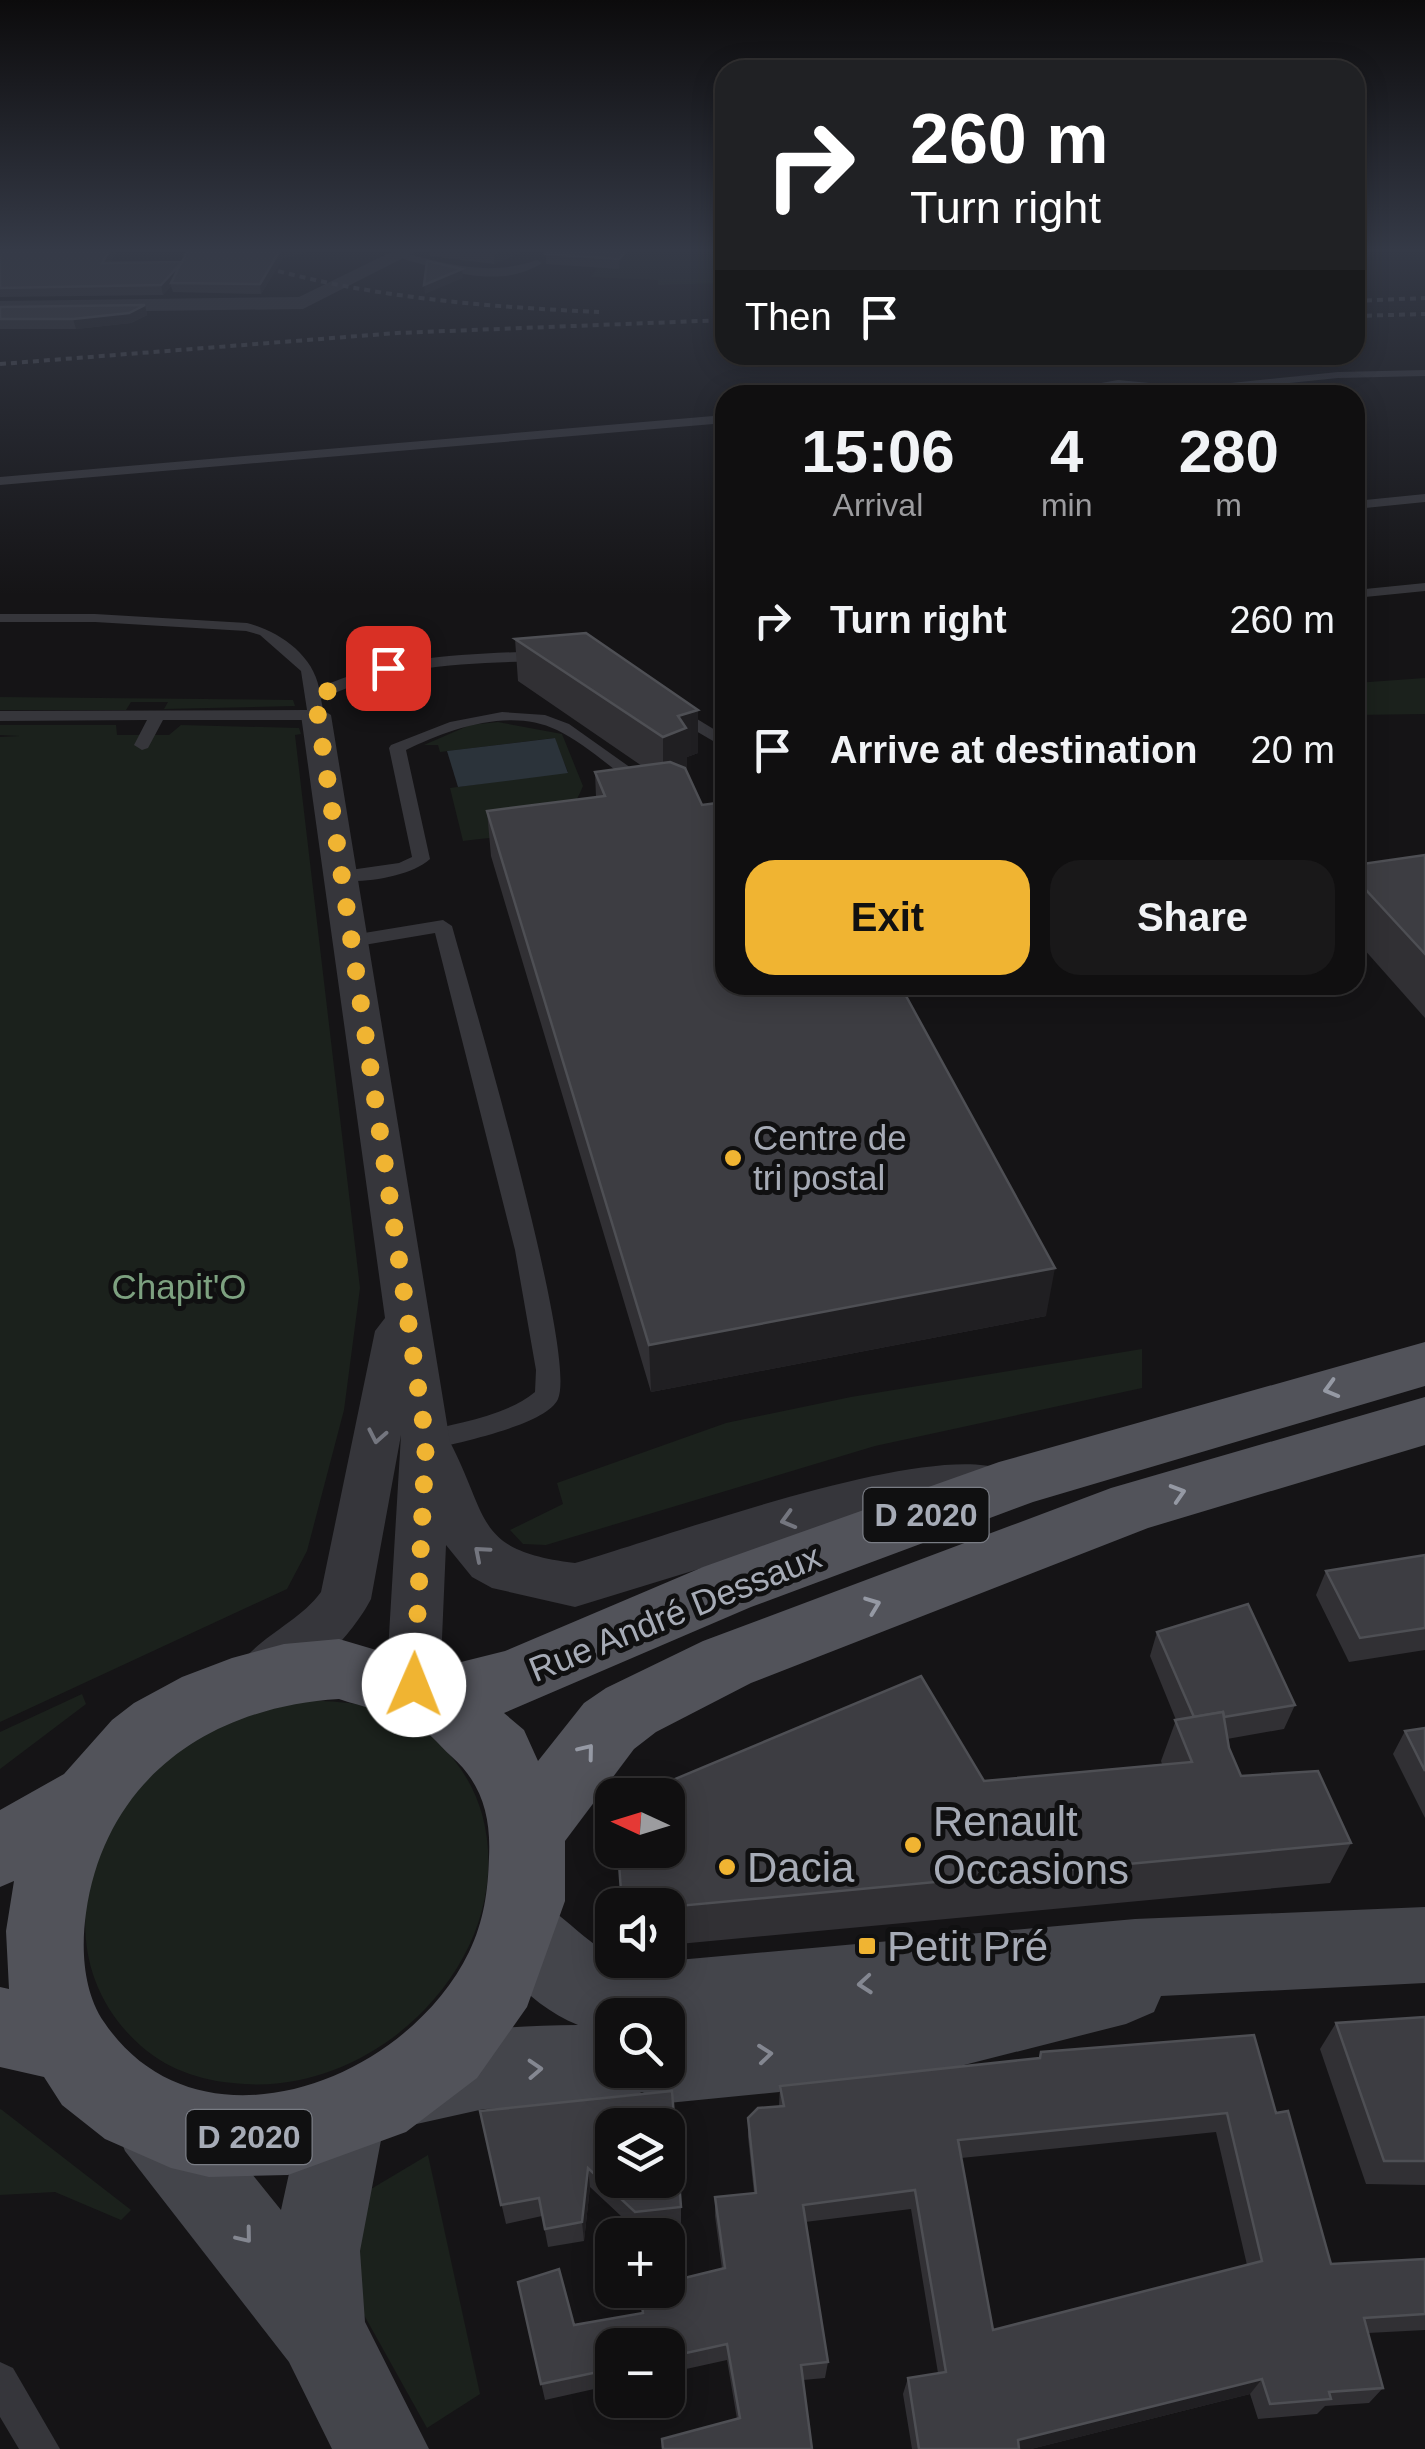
<!DOCTYPE html>
<html lang="en">
<head>
<meta charset="utf-8">
<style>
  body { margin:0; font-family:Helvetica,sans-serif; background:#191819; color:#f1f3f6; height:100vh; display:flex; flex-direction:column; font-size:38px; white-space:nowrap }
  * { box-sizing:border-box; margin:0 }
  p { font-size:32px; color:#9c9c9f }
  .icon { flex:none; width:55px; height:55px; fill:none; stroke:currentColor; stroke-width:2; stroke-linecap:round; stroke-linejoin:round }
  .map { position:relative; flex:1; overflow:hidden }
  .side { position:absolute; left:715px; top:385px; width:650px; height:610px; display:flex; flex-direction:column; background:#100f10; border-radius:30px; box-shadow:0 5px 25px #0003,0 0 0 2px #302f30 }
  .side>* { flex:none }
  .top-card { position:absolute; left:715px; top:60px; width:650px; height:305px; border-radius:30px; box-shadow:0 5px 25px #0003,0 0 0 2px #302f30; background:#202124; color:#fff; overflow:hidden }
  .needle { width:65px; rotate:274deg }
  .tools { position:absolute; left:595px; top:1778px; display:grid; gap:20px }
  .tools a { display:grid; place-items:center; width:90px; height:90px; border-radius:20px; background:#100f10; box-shadow:0 5px 25px #0003,0 0 0 2px #302f30; font-size:50px }
  .pin { position:absolute; display:grid; place-items:center; width:85px; height:85px; color:#fff; margin:-42px; border-radius:20px; box-shadow:0 5px 15px #0006 }
  .me { position:absolute; width:110px; margin:-55px; rotate:1deg; stroke-linejoin:round; filter:drop-shadow(0 0 8px #0008) }
  .turn { display:flex; align-items:center; gap:35px; height:210px; padding:0 30px; font-size:45px }
  .turn .icon { width:130px; height:130px; stroke-width:2.5 }
  .turn b { display:block; font-size:70px; line-height:85px }
  .then { display:flex; align-items:center; height:95px; padding:0 30px; background:#0003; gap:20px; font-size:38px }
  .eta { display:flex; justify-content:space-evenly; align-items:center; height:170px; text-align:center }
  .eta b { font-size:60px; font-weight:800; line-height:70px }
  .action { display:flex; gap:20px; margin-top:auto; padding:20px 30px }
  .action a { flex:1; height:115px; border-radius:30px; background:#f0b432; color:#111; font-size:40px; font-weight:800; line-height:115px; text-align:center }
  .action a+a { background:#191819; color:#f1f3f6 }
  ul { padding:0; list-style:none }
  li { display:flex; align-items:center; gap:30px; height:130px; padding:0 30px }
  li div { flex:1 }
  li b { display:block; font-size:38px }
  li em { font-style:normal }
  .map>svg:first-child { display:block }
  .green { fill:#1b211c }
  .water { fill:#2b333a }
  .lines { fill:none; stroke-linecap:round; stroke-linejoin:round }
  .lane { fill:#36363b; fill-rule:evenodd }
  .street { fill:#36363b; fill-rule:evenodd }
  .secondary { fill:#44454b; fill-rule:evenodd }
  .primary { fill:#52535a; fill-rule:evenodd }
  .rail { stroke:#494a50; stroke-width:4; stroke-dasharray:6 5; stroke-linecap:butt }
  .wall { fill:#313034; fill-rule:evenodd }
  .shaded-wall { fill:#201f22 }
  .building { fill:#3d3d42; stroke:#4e4f54; stroke-width:2.5; fill-rule:evenodd }
  .oneway { stroke:#9599a4 }
  .oneway2 { stroke:#74767f }
  .oneway3 { stroke:#848791 }
  .route { stroke:#f0b432; stroke-width:18; stroke-dasharray:0 32.4 }
  .poi-dot { fill:#f0b432; stroke:#101011; stroke-width:4 }
  .labels { text-anchor:middle; stroke-width:10; stroke-linejoin:round; paint-order:stroke }
  .shield { fill:#101011; stroke:#797c84; stroke-width:2.5 }
  .shield-label { font-size:32px; font-weight:bold; fill:#a6abb6 }
  .poi-label { font-size:35px; fill:#a6abb6; stroke:#101011; text-anchor:start }
  .park-label { font-size:35px; fill:#7da180; stroke:#101011 }
  .street-label { font-size:35px; fill:#a6abb6; stroke:#101011 }
  .near-poi-label { font-size:42px; fill:#a6abb6; stroke:#101011; text-anchor:start }
</style>
</head>
<body>
<div class="map">
<svg width="1425" height="2449" viewBox="0 0 1425 2449">
  <rect width="100%" height="100%" fill="#151416"/>
  <!-- green -->
  <g class="green">
    <polygon points="594,252 725,252 725,283 658,285 658,280 591,277 601,263"/>
    <polygon points="1425,678 1425,714 1355,715 1355,683"/>
    <polygon points="0,697 293,700 295,706 164,709 168,702 131,702 126,710 0,710"/>
    <path d="M 498,722 L 562,734 L 583,786 C 562,841 514,834 463,841 L 450,788 L 568,772 L 554,738 L 440,752 L 438,745 L 424,745 L 470,725 Z"/>
    <polygon points="0,725 116,725 117,735 169,735 181,725 299,728 301,734 295,735 360,1288 344,1410 307,1551 287,1589 0,1722 0,737 20,736 0,735"/>
    <polygon points="1142,1349 1142,1388 875,1446 546,1545 523,1544 510,1530 563,1504 557,1483 726,1423 851,1397"/>
    <polygon points="82,1694 86,1704 0,1769 0,1732"/>
    <path d="M 307,1700 C 341,1702 379,1703 409,1721 C 444,1741 471,1775 482,1814 C 520,1953 383,2093 245,2084 C 206,2082 171,2072 141,2046 C 37,1954 91,1798 199,1735 C 233,1716 269,1708 307,1700 Z"/>
    <polygon points="0,2109 2,2110 131,2210 121,2220 55,2192 0,2195"/>
    <polygon points="428,2155 480,2394 427,2428 359,2306 350,2271 366,2192"/>
  </g>
  <!-- water -->
  <polygon class="water" points="555,738 568,773 458,787 447,751"/>
  <g class="lines">
    <!-- lane -->
    <g class="lane">
      <path d="M 400,252 C 448,264 489,277 537,260 L 542,263 C 499,291 441,269 396,257 Z"/>
      <polygon points="1425,370 1425,376 1338,378 1192,393 1118,386 1062,395 1033,395 1118,380 1192,387 1338,372"/>
      <polygon points="725,415 725,423 0,485 0,477"/>
      <polygon points="1425,494 1425,502 1355,509 1355,501"/>
      <polygon points="1425,583 1425,591 1355,598 1355,590"/>
      <path d="M 0,614 L 95,614 L 247,623 C 279,631 313,655 319,688 C 391,655 467,654 545,651 L 553,656 L 545,661 C 464,663 396,664 321,699 L 324,715 L 316,720 L 163,720 L 148,748 L 142,750 L 134,745 L 147,720 L 0,721 L 0,711 L 307,710 L 301,671 L 260,635 L 246,631 L 95,622 L 0,622 Z"/>
      <polygon points="667,708 679,708 725,736 725,748 667,714"/>
      <path d="M 502,712 L 545,715 L 569,724 L 655,785 L 647,790 L 641,789 C 613,770 587,745 557,730 C 510,707 449,729 406,750 L 430,859 C 410,877 362,884 336,880 L 336,872 L 399,863 L 412,857 L 389,748 L 391,745 L 450,722 Z"/>
      <path d="M 443,920 L 452,926 C 471,994 578,1354 558,1399 C 546,1426 454,1443 426,1451 L 417,1448 L 413,1441 L 417,1434 C 455,1422 503,1418 535,1392 L 536,1370 L 515,1250 L 435,933 L 352,947 L 343,941 L 352,935 Z"/>
      <polygon points="0,2362 13,2368 60,2449 19,2449 0,2417"/>
    </g>
    <!-- street -->
    <g class="street">
      <polygon points="391,252 415,252 303,309 0,313 0,301 299,297"/>
      <path d="M 316,706 L 331,715 L 450,1442 C 490,1519 474,1551 575,1563 C 666,1537 921,1442 1002,1469 L 1009,1483 L 1002,1497 L 985,1503 L 891,1510 L 575,1607 L 492,1588 L 472,1577 L 446,1545 L 440,1685 L 432,1702 L 413,1709 L 394,1702 L 386,1685 L 401,1435 L 371,1599 C 355,1631 301,1692 263,1698 C 256,1699 248,1695 241,1693 L 233,1676 C 251,1639 297,1625 321,1592 L 375,1331 L 385,1318 L 301,715 Z"/>
    </g>
    <!-- secondary -->
    <g class="secondary">
      <path d="M 522,1893 C 565,1910 589,1952 633,1964 L 1135,1919 L 1425,1907 L 1425,1983 L 1161,1996 L 1154,2012 L 1126,2024 L 909,2079 L 668,2103 L 642,2092 L 612,2106 L 484,2109 L 412,2125 L 383,2113 L 371,2084 L 383,2055 C 447,2028 510,2026 578,2025 C 535,2007 501,1973 483,1931 L 495,1904 ZM 612,2015 L 668,2015 L 668,2070 L 612,2070 Z"/>
      <polygon points="343,2077 373,2089 385,2119 360,2251 365,2322 429,2449 332,2449 289,2362 125,2151 113,2121 125,2091 155,2079 185,2091 281,2210 301,2119 313,2089"/>
    </g>
    <!-- primary -->
    <path class="primary" d="M 1425,1342 L 1425,1386 L 1033,1502 L 751,1607 L 504,1713 L 524,1730 L 538,1761 L 584,1703 L 606,1688 L 703,1641 L 1111,1488 L 1425,1397 L 1425,1445 L 1148,1528 L 751,1683 L 656,1732 L 634,1749 L 565,1841 L 565,1901 L 527,2007 L 477,2078 L 406,2132 L 288,2175 L 209,2177 L 171,2168 L 105,2139 L 62,2105 L 44,2077 L 0,2067 L 0,1987 L 9,1989 L 6,1931 L 14,1881 L 0,1887 L 0,1810 L 64,1774 L 112,1720 L 134,1703 L 182,1677 L 232,1658 L 284,1644 L 339,1639 L 437,1668 L 505,1651 L 703,1567 L 999,1462 ZM 339,1699 C 363,1707 389,1712 411,1722 C 426,1728 439,1745 451,1756 C 482,1783 491,1817 489,1857 C 488,1891 484,1921 469,1952 C 406,2082 198,2161 104,2022 C 83,1992 81,1948 86,1913 C 105,1779 209,1707 339,1699 Z"/>
    <!-- rail -->
    <g class="rail">
      <path d="M 215,252 C 340,295 468,306 599,312"/>
      <polyline points="1355,301 1425,298"/>
      <polyline points="1355,316 1425,314"/>
      <polyline points="0,364 397,333 725,320"/>
    </g>
  </g>
  <!-- wall -->
  <g class="wall">
    <polygon points="0,252 117,252 110,263 182,262 187,252 307,252 283,258 261,294 173,292 171,286 163,295 0,297"/>
    <polygon points="430,252 522,252 494,264 430,256"/>
    <polygon points="546,252 633,252 619,269 546,264"/>
    <polygon points="145,305 147,315 131,323 76,329 0,329 0,307"/>
    <polygon points="515,639 698,753 687,757 686,772 702,805 1046,1316 651,1392 491,856 487,811 596,797 595,772 642,766 518,681"/>
    <polygon points="1425,855 1425,1018 1355,939 1355,865"/>
    <polygon points="1425,1555 1425,1650 1349,1662 1316,1595 1326,1571"/>
    <polygon points="1157,1632 1295,1705 1284,1729 1227,1739 1229,1748 1241,1776 1351,1843 1330,1883 668,1945 668,1905 984,1781 1162,1764 1161,1761 1176,1720 1150,1656"/>
    <polygon points="1425,1728 1425,1818 1393,1754 1405,1731"/>
    <polygon points="1425,2017 1425,2185 1366,2184 1320,2049 1336,2023"/>
    <path d="M 780,2086 L 1276,2113 L 1331,2264 L 1425,2259 L 1425,2330 L 1368,2333 L 1383,2388 L 1369,2403 L 1325,2406 L 1317,2414 L 1258,2419 L 1250,2394 L 1031,2449 L 912,2449 L 903,2394 L 908,2378 L 938,2373 L 911,2209 L 805,2222 L 828,2362 L 825,2378 L 803,2380 L 737,2419 L 727,2360 L 668,2373 L 668,2345 L 612,2345 L 612,2385 L 545,2400 L 518,2282 L 574,2325 L 642,2313 L 640,2290 L 722,2269 L 715,2216 L 715,2197 L 754,2193 L 748,2137 L 748,2118 L 779,2106 ZM 1216,2132 L 1247,2265 L 993,2330 L 961,2158 Z"/>
    <polygon points="480,2111 681,2207 681,2225 637,2231 590,2187 584,2241 548,2247 542,2216 506,2224"/>
  </g>
  <!-- shaded-wall -->
  <g class="shaded-wall">
    <polygon points="109,252 117,252 104,272 102,263"/>
    <polygon points="279,252 307,252 283,258 261,294 260,284"/>
    <polygon points="499,252 522,252 494,264 494,255"/>
    <polygon points="625,252 633,252 619,269 619,259"/>
    <polygon points="181,263 171,283 171,286 163,295 161,285"/>
    <polygon points="462,269 463,278 425,294 424,285"/>
    <polygon points="145,305 147,315 131,323 76,329 73,319"/>
    <polygon points="698,710 698,753 687,757 687,772 663,780 663,737 678,716"/>
    <polygon points="1055,1268 1046,1316 651,1392 649,1345"/>
    <polygon points="588,2168 590,2187 584,2241 582,2222"/>
    <polygon points="1262,2379 1250,2394 1031,2449 1014,2449 1018,2440"/>
  </g>
  <!-- building -->
  <g class="building">
    <polygon points="0,252 109,252 102,263 182,262 187,252 279,252 260,284 171,283 181,263 161,285 0,288"/>
    <polygon points="546,252 625,252 619,259 545,254"/>
    <polygon points="427,261 462,269 424,285"/>
    <polygon points="145,305 129,313 73,319 0,319 0,307"/>
    <polygon points="586,633 698,710 678,716 686,728 663,737 515,639"/>
    <polygon points="670,762 685,768 702,805 725,802 725,985 900,985 1055,1268 649,1345 487,811 605,796 595,772"/>
    <polygon points="1425,855 1425,954 1355,878 1355,865"/>
    <polygon points="1425,1555 1425,1628 1360,1638 1326,1571"/>
    <polygon points="1248,1604 1295,1705 1224,1717 1223,1712 1194,1717 1157,1632"/>
    <polygon points="921,1676 984,1781 1192,1762 1175,1720 1223,1712 1229,1748 1241,1776 1318,1771 1351,1843 668,1907 668,1905 622,1905 618,1850 668,1850 668,1795 637,1795"/>
    <polygon points="1425,1728 1425,1771 1405,1731"/>
    <polygon points="1425,2017 1425,2161 1384,2161 1336,2023"/>
    <path d="M 1254,2035 L 1276,2113 L 1288,2111 L 1331,2264 L 1425,2259 L 1425,2314 L 1364,2318 L 1383,2388 L 1329,2392 L 1331,2399 L 1270,2404 L 1262,2379 L 1018,2440 L 1019,2449 L 919,2449 L 908,2378 L 946,2372 L 915,2190 L 803,2205 L 828,2362 L 801,2365 L 812,2449 L 663,2449 L 662,2439 L 740,2418 L 727,2344 L 668,2357 L 668,2345 L 612,2345 L 612,2369 L 541,2384 L 518,2282 L 559,2269 L 574,2325 L 643,2313 L 640,2290 L 668,2290 L 668,2282 L 725,2268 L 715,2197 L 756,2193 L 748,2118 L 758,2108 L 784,2106 L 780,2086 L 1040,2058 L 1041,2052 ZM 1227,2113 L 1262,2261 L 993,2330 L 958,2140 Z"/>
    <path d="M 672,2091 L 681,2207 L 635,2212 L 588,2168 L 582,2222 L 545,2229 L 539,2198 L 501,2205 L 480,2111 ZM 612,2125 L 668,2125 L 668,2180 L 612,2180 Z"/>
  </g>
  <!-- one-way arrows -->
  <defs><path id="oneway-chevron" d="M-2-3.5L2.5 0L-2 3.5" fill="none" stroke-width="1.6" stroke-linecap="round" stroke-linejoin="round" transform="scale(2.5)"/></defs>
  <g class="oneway">
    <use href="#oneway-chevron" transform="translate(1331 1389) rotate(164)"/>
    <use href="#oneway-chevron" transform="translate(1178 1493) rotate(-17)"/>
    <use href="#oneway-chevron" transform="translate(873 1605) rotate(-21)"/>
    <use href="#oneway-chevron" transform="translate(587 1751) rotate(-51)"/>
  </g>
  <g class="oneway2">
    <use href="#oneway-chevron" transform="translate(377 1436) rotate(101)"/>
    <use href="#oneway-chevron" transform="translate(788 1520) rotate(164)"/>
    <use href="#oneway-chevron" transform="translate(481 1553) rotate(-139)"/>
  </g>
  <g class="oneway3">
    <use href="#oneway-chevron" transform="translate(865 1984) rotate(175)"/>
    <use href="#oneway-chevron" transform="translate(765 2054) rotate(-6)"/>
    <use href="#oneway-chevron" transform="translate(535 2069) rotate(-3)"/>
    <use href="#oneway-chevron" transform="translate(245 2236) rotate(51)"/>
  </g>
  <!-- sky -->
  <linearGradient id="sky" x2="0" y2="1"><stop stop-color="#0c0b0c"/><stop offset="0.42" stop-color="#353a47"/><stop offset="1" stop-color="#353a47" stop-opacity="0"/></linearGradient>
  <rect width="1425" height="595" fill="url(#sky)"/>
  <g class="lines">
    <!-- route -->
    <polyline class="route" points="388,668 315,696 426,1441 414,1685"/>
  </g>
  <!-- markers -->
  <g class="poi-dot">
    <circle cx="733" cy="1158" r="10"/>
    <circle cx="913" cy="1845" r="10"/>
    <circle cx="727" cy="1867" r="10"/>
    <rect x="857" y="1936" width="20" height="20" rx="5"/>
  </g>
  <g class="labels">
    <!-- shield labels -->
    <g class="shield">
      <rect x="863.5" y="1488" width="125" height="54" rx="8"/>
      <rect x="186.5" y="2110" width="125" height="54" rx="8"/>
    </g>
    <g class="shield-label">
      <text x="926" y="1526">D 2020</text>
      <text x="249" y="2148">D 2020</text>
    </g>
    <!-- poi labels -->
    <g class="poi-label">
      <text x="753" y="1150">Centre de<tspan x="753" dy="40">tri postal</tspan></text>
    </g>
    <!-- park labels -->
    <g class="park-label">
      <text x="179" y="1299">Chapit'O</text>
    </g>
    <!-- street labels -->
    <g class="street-label">
      <text transform="translate(675 1613) rotate(-22)" y="12">Rue André Dessaux</text>
    </g>
    <!-- near-poi labels -->
    <g class="near-poi-label">
      <text x="933" y="1836">Renault<tspan x="933" dy="48">Occasions</tspan></text>
      <text x="747" y="1882">Dacia</text>
      <text x="887" y="1961">Petit Pré</text>
    </g>
  </g>
</svg>
<div class="tools">
<a><svg class="needle" viewBox="-14 -14 28 28"><path d="M0-13l5 13h-10z" fill="#e53935"/><path d="M0 13l5-13h-10z" fill="#9c9c9f"/></svg></a>
<a><svg class="icon" aria-label="sound" viewBox="0 0 24 24"><path d="M4 9h4l5-4v14l-5-4H4zM17 9q2 3 0 6"/></svg></a>
<a><svg class="icon" aria-label="search" viewBox="0 0 24 24"><circle cx="10" cy="10" r="6"/><path d="M15 15l6 6"/></svg></a>
<a><svg class="icon" aria-label="layers" viewBox="0 0 24 24"><path d="M12 4l9 5-9 5-9-5zM3 14l9 5 9-5"/></svg></a>
<a>+</a>
<a>−</a>
</div>
<div class="pin" style="left:388px;top:668px;background:#d93025"><svg class="icon" aria-label="arrive" viewBox="0 0 24 24"><path d="M6 21V4h12l-3 4 3 4H6"/></svg></div>
<svg class="me" style="left:414px;top:1685px" viewBox="-20 -20 40 40"><circle r="19" fill="#fff"/><path d="M0-13L10 11 0 6-10 11z" fill="#f0b432"/></svg>
<div class="top-card">
<div class="turn"><svg class="icon" aria-label="right" viewBox="0 0 24 24"><path d="M7 20v-9h11M14 6l5 5-5 5"/></svg><div><b>260 m</b>Turn right</div></div>
<div class="then">Then<svg class="icon" aria-label="arrive" viewBox="0 0 24 24"><path d="M6 21V4h12l-3 4 3 4H6"/></svg></div>
</div>
<section class="side">
<div class="eta">
<div><b>15:06</b><p>Arrival</p></div>
<div><b>4</b><p>min</p></div>
<div><b>280</b><p>m</p></div>
</div>
<ul>
<li><svg class="icon" aria-label="right" viewBox="0 0 24 24"><path d="M7 20v-9h11M14 6l5 5-5 5"/></svg><div><b>Turn right</b></div><em>260 m</em></li>
<li><svg class="icon" aria-label="arrive" viewBox="0 0 24 24"><path d="M6 21V4h12l-3 4 3 4H6"/></svg><div><b>Arrive at destination</b></div><em>20 m</em></li>
</ul>
<div class="action"><a>Exit</a><a>Share</a></div>
</section>
</div>
</body>
</html>
